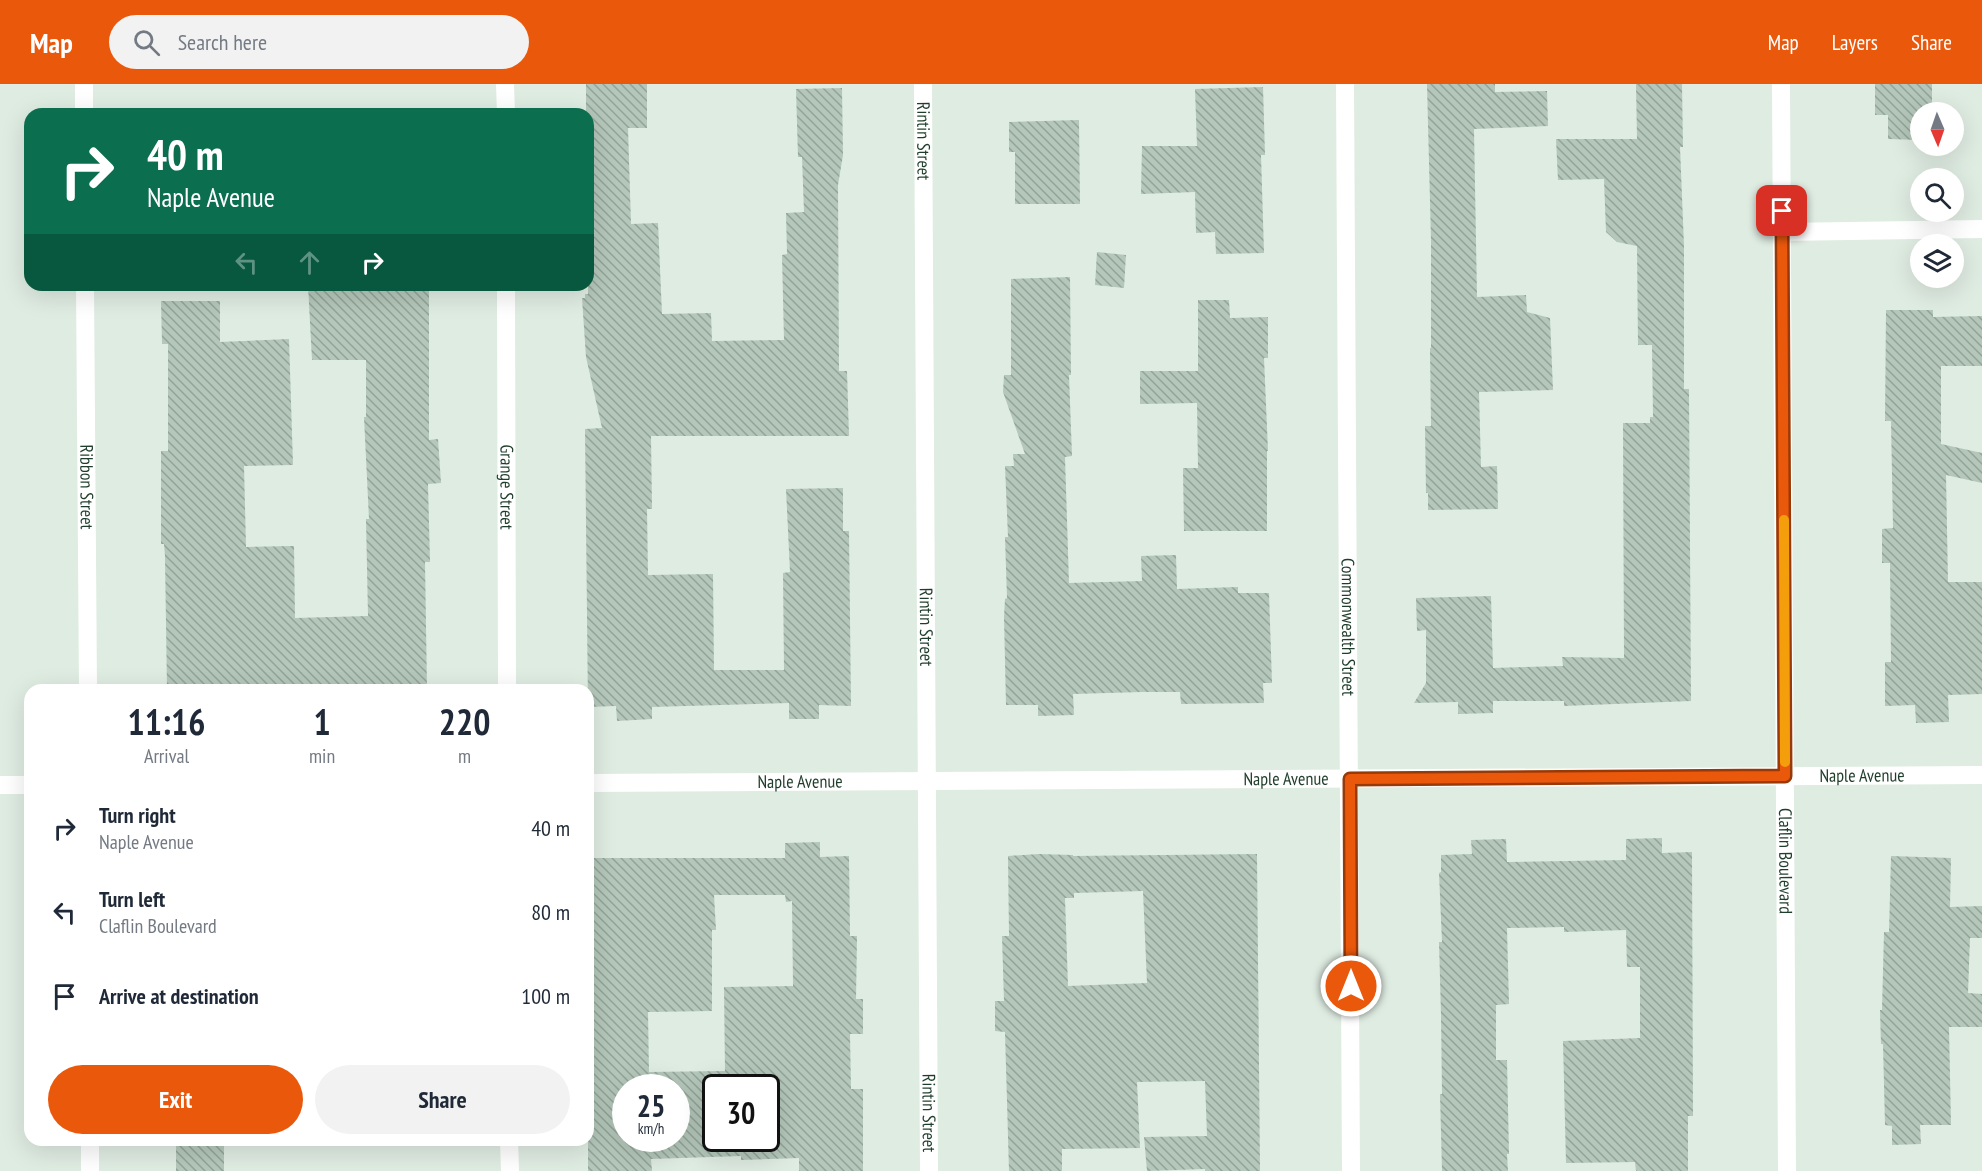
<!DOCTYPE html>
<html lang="en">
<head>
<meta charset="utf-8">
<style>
  body { margin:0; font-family:"PT Sans Narrow",sans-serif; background:#f2f2f3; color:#1f2937; height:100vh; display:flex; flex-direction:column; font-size:22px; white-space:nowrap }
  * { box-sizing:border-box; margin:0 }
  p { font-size:20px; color:#747a83 }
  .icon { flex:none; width:33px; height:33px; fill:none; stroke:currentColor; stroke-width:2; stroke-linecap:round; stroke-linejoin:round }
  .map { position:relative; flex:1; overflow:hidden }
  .details { position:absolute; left:24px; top:600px; width:570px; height:462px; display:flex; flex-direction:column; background:#fff; border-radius:18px; box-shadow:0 6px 24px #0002 }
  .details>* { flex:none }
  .top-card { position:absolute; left:24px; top:24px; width:570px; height:183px; border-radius:18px; box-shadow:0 6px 24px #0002; background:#0b6e4f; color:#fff; overflow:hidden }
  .needle { width:39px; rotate:178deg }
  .fabs { position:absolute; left:1910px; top:18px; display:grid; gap:12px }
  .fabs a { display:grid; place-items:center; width:54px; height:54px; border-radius:50%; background:#fff; box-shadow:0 6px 24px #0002; font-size:30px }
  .speed { position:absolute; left:612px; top:990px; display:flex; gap:12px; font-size:30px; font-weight:700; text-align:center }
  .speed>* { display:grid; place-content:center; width:78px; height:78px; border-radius:50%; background:#fff; box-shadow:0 6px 24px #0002; line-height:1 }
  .speed small { font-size:15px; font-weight:400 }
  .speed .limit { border:3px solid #111; border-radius:9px; background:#fff; color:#111 }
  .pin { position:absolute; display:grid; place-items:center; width:51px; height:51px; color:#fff; margin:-26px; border-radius:12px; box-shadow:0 3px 9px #0006 }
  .me { position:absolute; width:66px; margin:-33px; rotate:0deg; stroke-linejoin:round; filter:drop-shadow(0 0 4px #0008) }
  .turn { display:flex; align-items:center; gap:21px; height:126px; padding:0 24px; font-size:27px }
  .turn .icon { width:78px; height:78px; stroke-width:2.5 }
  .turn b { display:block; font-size:42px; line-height:51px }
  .lanes { display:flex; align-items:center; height:57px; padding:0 24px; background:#0003; justify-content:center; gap:30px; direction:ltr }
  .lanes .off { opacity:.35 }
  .eta { display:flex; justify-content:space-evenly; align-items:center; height:102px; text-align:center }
  .eta b { font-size:36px; font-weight:800; line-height:42px }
  .cta { display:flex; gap:12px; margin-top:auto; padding:12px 24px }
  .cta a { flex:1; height:69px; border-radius:36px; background:#ea580c; color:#fff; font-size:24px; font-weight:800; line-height:69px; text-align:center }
  .cta a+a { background:#f2f2f3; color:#1f2937 }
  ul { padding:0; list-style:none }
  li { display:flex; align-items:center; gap:18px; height:84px; padding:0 24px }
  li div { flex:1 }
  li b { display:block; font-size:22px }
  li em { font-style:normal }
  header { display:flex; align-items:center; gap:36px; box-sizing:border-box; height:84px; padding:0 30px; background:#ea580c; color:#fff }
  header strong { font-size:28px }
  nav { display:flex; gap:33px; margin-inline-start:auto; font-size:21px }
  .search { width:420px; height:54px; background:#f2f2f3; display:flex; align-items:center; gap:15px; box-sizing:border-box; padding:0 21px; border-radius:33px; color:#747a83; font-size:22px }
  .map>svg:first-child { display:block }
  .building { fill:url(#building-back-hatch); fill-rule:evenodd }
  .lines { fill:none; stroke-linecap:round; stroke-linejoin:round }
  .street { stroke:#fff; stroke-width:18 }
  .route-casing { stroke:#983908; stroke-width:15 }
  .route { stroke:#ea580c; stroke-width:10 }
  .slow { stroke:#f59e0b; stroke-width:10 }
  .labels { text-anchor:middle; stroke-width:6; stroke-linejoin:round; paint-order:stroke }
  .street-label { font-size:18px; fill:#1f3d2b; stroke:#f0f8f1 }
</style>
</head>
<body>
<header>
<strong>Map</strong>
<div class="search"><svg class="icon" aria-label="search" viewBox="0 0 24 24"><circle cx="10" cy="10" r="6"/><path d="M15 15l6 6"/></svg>Search here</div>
<nav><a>Map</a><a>Layers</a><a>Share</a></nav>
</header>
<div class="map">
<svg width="1982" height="1087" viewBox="0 0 1982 1087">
  <defs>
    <pattern id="building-back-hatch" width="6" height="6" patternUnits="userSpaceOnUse" patternTransform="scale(1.5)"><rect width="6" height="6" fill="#b4c7ba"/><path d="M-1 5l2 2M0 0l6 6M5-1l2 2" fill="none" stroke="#92a397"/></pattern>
  </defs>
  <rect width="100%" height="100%" fill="#dfece2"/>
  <!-- building -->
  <g class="building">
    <polygon points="586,0 647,0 647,44 628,44 631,140 658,139 662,230 711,229 712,257 784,256 782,171 787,170 786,129 804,128 802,73 798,73 796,5 842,4 843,71 838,101 839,287 847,287 849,352 651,352 652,425 647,425 648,491 713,490 714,586 784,586 783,489 790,488 786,405 843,404 843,447 849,447 851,622 819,621 819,635 789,635 789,619 652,623 652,635 617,637 616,622 588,623 585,345 602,344 586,273 582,214 585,214 585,210 588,210 588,30 586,30"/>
    <polygon points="1427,0 1495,0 1495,8 1547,7 1548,42 1474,45 1477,213 1526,211 1527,228 1550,234 1553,306 1479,308 1481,383 1497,382 1498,425 1428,426 1428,409 1426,409 1425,342 1431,342 1430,264 1431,264 1431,157"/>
    <polygon points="1636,0 1682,0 1683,63 1680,63 1684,162 1684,305 1689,305 1691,617 1564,622 1564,617 1493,617 1493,629 1458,630 1458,618 1414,619 1426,599 1426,546 1417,547 1416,514 1491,512 1493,584 1563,582 1562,573 1624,574 1623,339 1650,339 1650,333 1653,333 1652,261 1638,261 1637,162 1617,158 1606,148 1604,95 1558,96 1556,55 1637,55"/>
    <polygon points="1875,0 1932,0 1932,28 1920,28 1920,56 1888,55 1888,31 1875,31"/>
    <polygon points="1263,3 1265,71 1261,71 1264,169 1216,170 1215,148 1196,149 1195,108 1141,110 1142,62 1197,62 1195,5"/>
    <polygon points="1079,36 1080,120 1015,120 1015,68 1009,68 1009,38"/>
    <polygon points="1097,168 1126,171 1124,204 1095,201"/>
    <polygon points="1070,193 1071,291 1069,291 1072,372 1065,373 1069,499 1142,497 1141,472 1176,471 1177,505 1238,503 1238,509 1269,509 1272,599 1263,599 1264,619 1181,620 1180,608 1142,608 1073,610 1074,631 1038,632 1038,621 1006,621 1004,533 1005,515 1007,514 1005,453 1008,453 1005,382 1014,382 1013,370 1025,370 1003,308 1004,291 1011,291 1011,195"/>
    <polygon points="308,201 429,201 429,356 438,355 441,399 428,400 430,478 425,478 427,606 167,606 165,472 164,460 161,460 161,367 168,367 168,260 162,260 161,217 220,217 220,258 289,255 293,381 244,382 246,463 294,462 295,534 368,532 366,435 369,435 364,333 366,333 366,276 312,276"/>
    <polygon points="1198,216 1229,216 1230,234 1268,233 1268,274 1264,274 1268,367 1267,367 1267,447 1184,447 1183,384 1198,384 1197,319 1140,320 1140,287 1198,287"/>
    <polygon points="1886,226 1933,226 1933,233 1982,232 1982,282 1941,282 1941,360 1982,369 1982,399 1946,391 1948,498 1982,498 1982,610 1948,611 1949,638 1916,639 1915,621 1885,622 1885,578 1891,578 1890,479 1882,479 1882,445 1893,444 1891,337 1885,337"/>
    <polygon points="1662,754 1662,769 1692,768 1693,1032 1688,1032 1688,1087 1636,1087 1635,1078 1566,1079 1563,957 1640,954 1640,883 1627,883 1626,846 1564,848 1564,843 1507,844 1509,920 1496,921 1496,976 1507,976 1509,1070 1507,1070 1508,1087 1442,1087 1440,1010 1442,1010 1441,931 1439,858 1442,858 1439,789 1441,788 1441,771 1472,770 1471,756 1506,755 1507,778 1626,776 1626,755"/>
    <path d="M 820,758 L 820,773 L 849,772 L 850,852 L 857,852 L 856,915 L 863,915 L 863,950 L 850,950 L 851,1005 L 863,1005 L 863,1087 L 799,1087 L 799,1074 L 741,1076 L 741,1072 L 651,1075 L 652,1087 L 588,1087 L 588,774 L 785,774 L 785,759 ZM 714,811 L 785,811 L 786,818 L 792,817 L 793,902 L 724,903 L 725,987 L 649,988 L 648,928 L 712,927 L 712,846 L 716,846 ZM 626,1004 L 676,1004 L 676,1054 L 626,1054 ZM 716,1004 L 766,1004 L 766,1054 L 716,1054 Z"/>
    <path d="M 1039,770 L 1073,771 L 1073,772 L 1257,770 L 1260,1087 L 1205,1087 L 1205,1085 L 1147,1087 L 1144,1053 L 1207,1052 L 1205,997 L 1137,998 L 1140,1064 L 1062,1065 L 1062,1087 L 1009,1087 L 1005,948 L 995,947 L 995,917 L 1004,917 L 1002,852 L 1009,852 L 1008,772 ZM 1143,807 L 1147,899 L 1068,902 L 1065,814 L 1074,814 L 1074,809 Z"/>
    <polygon points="1891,772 1951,774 1950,823 1982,822 1982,854 1970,854 1968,909 1982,910 1982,943 1949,943 1951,1041 1920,1041 1921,1060 1892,1061 1892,1042 1885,1041 1883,960 1881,960 1880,926 1882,926 1884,848 1889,848"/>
    <rect x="176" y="1056" width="48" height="31"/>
  </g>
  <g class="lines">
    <!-- street -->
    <g class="street">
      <polyline points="84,0 84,30"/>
      <polyline points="505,0 506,30"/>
      <path id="s1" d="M 923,0 L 929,1087"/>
      <path id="s2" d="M 1345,0 L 1351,1087"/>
      <path id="s3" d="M 1781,0 L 1787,1087"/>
      <polyline points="1782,148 1982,145"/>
      <path id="s4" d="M 85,201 L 88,606"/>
      <path id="s5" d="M 506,201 L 507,606"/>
      <path id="s6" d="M 588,699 L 1982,691"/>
      <polyline points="0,701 30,701"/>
      <polyline points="90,1056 90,1087"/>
      <polyline points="509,1056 510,1087"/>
    </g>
  </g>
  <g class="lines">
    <!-- route casing -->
    <g class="route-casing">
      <polyline id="route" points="1351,902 1350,695 1785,692 1782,127"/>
    </g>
    <!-- route -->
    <use href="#route" class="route"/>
    <!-- slow -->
    <polyline class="slow" points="1784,436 1785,678"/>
  </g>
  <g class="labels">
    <!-- street labels -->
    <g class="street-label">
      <text dy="6" stroke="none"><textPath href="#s1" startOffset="57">Rintin Street</textPath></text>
      <text dy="6" stroke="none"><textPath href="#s4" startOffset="202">Ribbon Street</textPath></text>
      <text dy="6" stroke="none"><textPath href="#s5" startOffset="202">Grange Street</textPath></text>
      <text dy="6" stroke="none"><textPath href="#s2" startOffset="543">Commonwealth Street</textPath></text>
      <text dy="6" stroke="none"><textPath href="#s1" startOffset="543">Rintin Street</textPath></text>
      <text dy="6" stroke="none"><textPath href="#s6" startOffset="1274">Naple Avenue</textPath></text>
      <text dy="6" stroke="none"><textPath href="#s6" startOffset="698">Naple Avenue</textPath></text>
      <text dy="6" stroke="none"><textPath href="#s6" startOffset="212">Naple Avenue</textPath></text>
      <text dy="6" stroke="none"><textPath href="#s3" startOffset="777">Claflin Boulevard</textPath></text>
      <text dy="6" stroke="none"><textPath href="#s1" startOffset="1029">Rintin Street</textPath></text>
    </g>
  </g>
</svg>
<div class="fabs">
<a><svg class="needle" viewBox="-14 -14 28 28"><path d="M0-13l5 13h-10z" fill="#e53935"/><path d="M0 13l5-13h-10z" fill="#747a83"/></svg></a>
<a><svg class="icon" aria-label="search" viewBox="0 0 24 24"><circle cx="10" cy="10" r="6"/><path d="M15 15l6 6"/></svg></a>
<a><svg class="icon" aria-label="layers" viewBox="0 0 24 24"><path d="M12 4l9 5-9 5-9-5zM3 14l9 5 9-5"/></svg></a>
</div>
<div class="speed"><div>25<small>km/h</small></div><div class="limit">30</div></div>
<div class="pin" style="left:1782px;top:127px;background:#d93025"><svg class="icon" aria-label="arrive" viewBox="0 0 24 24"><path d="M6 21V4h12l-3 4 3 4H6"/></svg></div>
<svg class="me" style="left:1351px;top:902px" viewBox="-20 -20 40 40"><circle r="17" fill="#ea580c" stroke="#fff" stroke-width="3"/><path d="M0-11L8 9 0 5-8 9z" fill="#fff"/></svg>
<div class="top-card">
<div class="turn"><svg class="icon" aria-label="right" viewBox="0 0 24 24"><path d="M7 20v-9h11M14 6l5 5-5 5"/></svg><div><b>40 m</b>Naple Avenue</div></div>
<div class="lanes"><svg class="icon off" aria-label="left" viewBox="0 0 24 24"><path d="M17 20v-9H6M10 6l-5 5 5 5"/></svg><svg class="icon off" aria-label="ahead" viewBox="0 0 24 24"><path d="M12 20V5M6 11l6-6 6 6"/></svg><svg class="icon" aria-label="right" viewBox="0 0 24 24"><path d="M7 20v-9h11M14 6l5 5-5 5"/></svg></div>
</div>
<section class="details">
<div class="eta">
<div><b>11:16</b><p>Arrival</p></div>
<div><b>1</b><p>min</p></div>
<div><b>220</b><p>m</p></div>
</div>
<ul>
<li><svg class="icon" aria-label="right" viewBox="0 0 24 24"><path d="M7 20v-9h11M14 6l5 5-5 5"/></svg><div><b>Turn right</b><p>Naple Avenue</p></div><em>40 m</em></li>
<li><svg class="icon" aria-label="left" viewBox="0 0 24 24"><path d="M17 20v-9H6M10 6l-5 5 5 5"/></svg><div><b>Turn left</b><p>Claflin Boulevard</p></div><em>80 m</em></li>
<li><svg class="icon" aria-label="arrive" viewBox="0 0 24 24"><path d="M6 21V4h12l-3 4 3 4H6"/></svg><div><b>Arrive at destination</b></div><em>100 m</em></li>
</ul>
<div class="cta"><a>Exit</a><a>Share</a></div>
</section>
</div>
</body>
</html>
